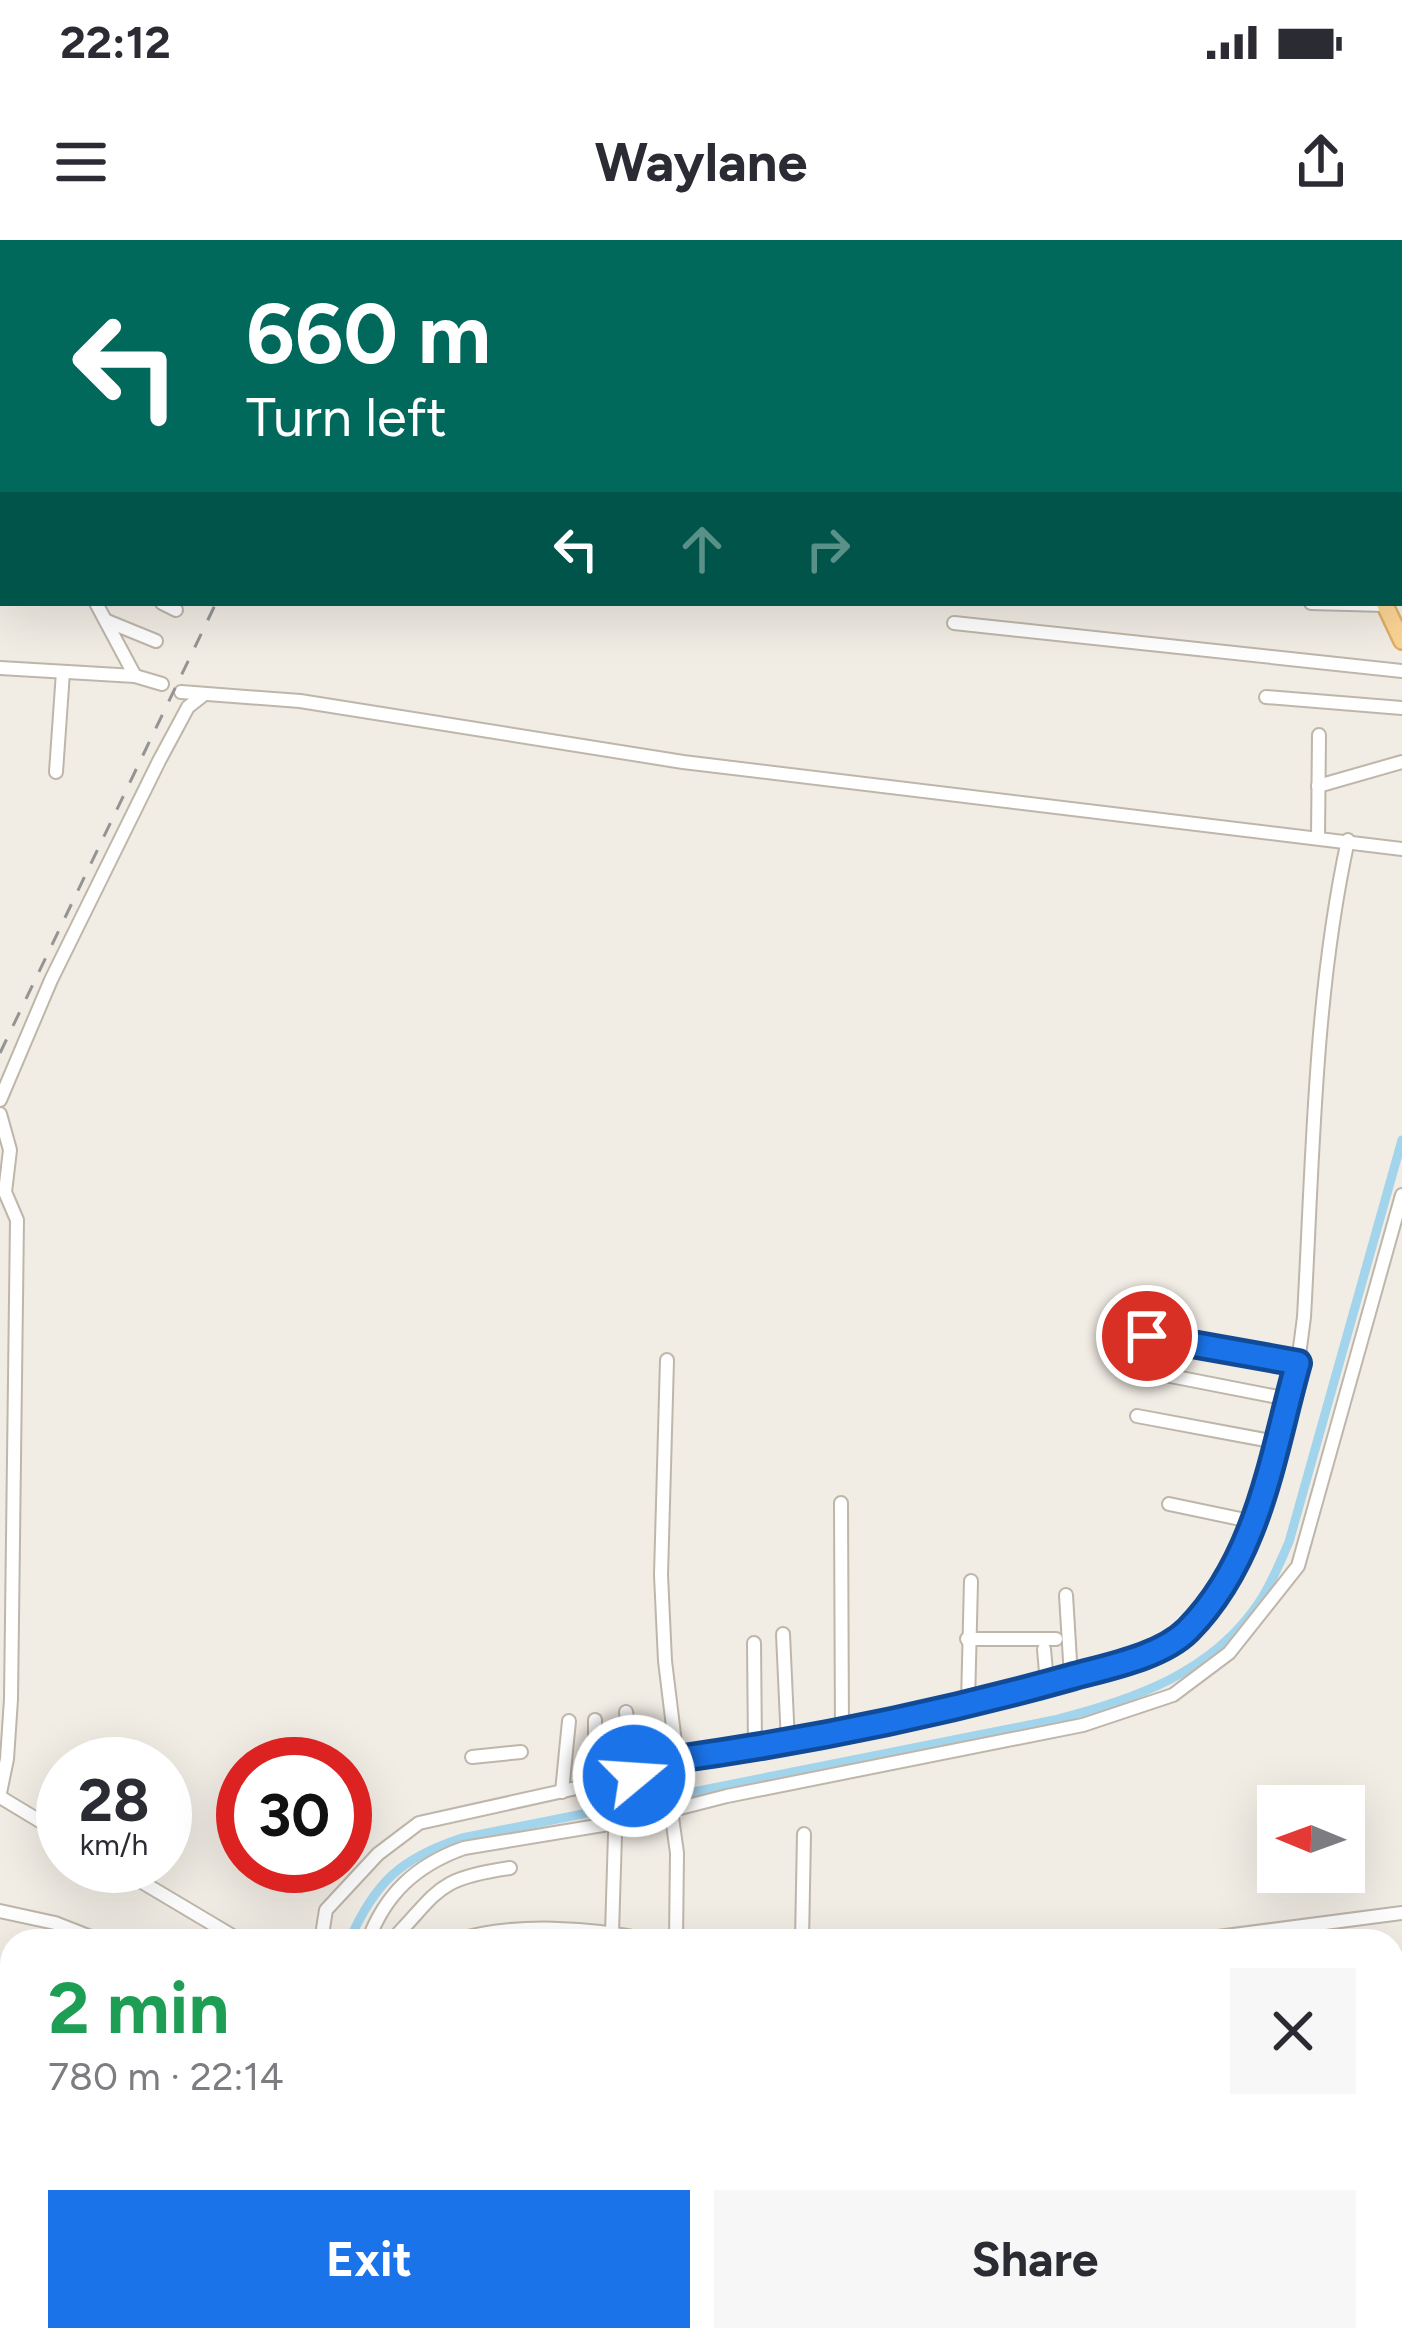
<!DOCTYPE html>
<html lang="en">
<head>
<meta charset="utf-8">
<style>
  body { margin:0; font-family:Figtree,sans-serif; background:#f7f7f7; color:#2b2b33; height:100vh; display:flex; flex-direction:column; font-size:45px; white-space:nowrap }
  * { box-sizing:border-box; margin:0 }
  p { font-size:39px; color:#7c7c81 }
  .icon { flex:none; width:66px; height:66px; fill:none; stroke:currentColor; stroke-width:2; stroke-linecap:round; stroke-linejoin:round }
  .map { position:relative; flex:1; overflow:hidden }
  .side { position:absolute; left:0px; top:1689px; width:1404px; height:423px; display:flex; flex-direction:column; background:#fff; border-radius:36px 36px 0 0; box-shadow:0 12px 48px #0002 }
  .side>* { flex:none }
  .banner { position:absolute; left:0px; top:0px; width:1404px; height:366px; box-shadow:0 12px 48px #0002; background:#00695c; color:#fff; overflow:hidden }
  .needle { width:78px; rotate:271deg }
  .controls { position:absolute; left:1257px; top:1545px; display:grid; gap:24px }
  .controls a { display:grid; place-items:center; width:108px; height:108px; border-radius:0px; background:#fff; box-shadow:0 12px 48px #0002; font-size:60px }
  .speed { position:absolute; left:36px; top:1497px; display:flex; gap:24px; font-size:60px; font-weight:700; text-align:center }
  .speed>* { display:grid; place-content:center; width:156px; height:156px; border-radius:50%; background:#fff; box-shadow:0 12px 48px #0002; line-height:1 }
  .speed small { font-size:30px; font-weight:400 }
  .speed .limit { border:18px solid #d22; background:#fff; color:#111 }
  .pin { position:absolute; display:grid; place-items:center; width:102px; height:102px; color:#fff; margin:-51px; border:6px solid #fff; border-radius:50%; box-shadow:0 3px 12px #0007 }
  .me { position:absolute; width:132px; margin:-66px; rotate:72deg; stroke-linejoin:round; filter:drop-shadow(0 0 9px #0008) }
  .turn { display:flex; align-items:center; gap:42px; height:252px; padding:0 48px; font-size:54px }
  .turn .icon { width:156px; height:156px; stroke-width:2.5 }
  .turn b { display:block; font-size:84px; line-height:102px }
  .lanes { display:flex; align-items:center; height:114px; padding:0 48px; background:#0003; justify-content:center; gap:60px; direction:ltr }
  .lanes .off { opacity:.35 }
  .round { display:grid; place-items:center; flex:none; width:126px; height:126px; border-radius:0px; background:#f7f7f7 }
  .summary { display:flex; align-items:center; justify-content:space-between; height:204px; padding:0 48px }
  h1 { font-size:72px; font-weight:700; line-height:90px; color:#1e9e55 }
  .primary-button { display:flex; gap:24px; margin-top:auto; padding:24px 48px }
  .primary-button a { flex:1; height:138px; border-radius:0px; background:#1a73e8; color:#fff; font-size:48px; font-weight:700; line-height:138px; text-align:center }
  .primary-button a+a { background:#f7f7f7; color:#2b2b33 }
  .status { display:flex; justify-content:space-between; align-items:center; height:84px; padding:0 60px; background:#fff; direction:ltr }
  .status svg { height:33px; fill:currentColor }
  header { display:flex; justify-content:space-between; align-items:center; height:156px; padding:0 48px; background:#fff; font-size:54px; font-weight:700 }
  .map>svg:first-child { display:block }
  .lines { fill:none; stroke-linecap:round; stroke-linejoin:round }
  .canal { stroke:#a2d4ec; stroke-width:9 }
  .minor-casing { stroke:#bfb6aa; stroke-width:16 }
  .major-casing { stroke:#deaf65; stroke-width:20 }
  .minor { stroke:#fff; stroke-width:12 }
  .major { stroke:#fad494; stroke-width:15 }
  .rail { stroke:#949494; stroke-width:3; stroke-dasharray:15 15; stroke-linecap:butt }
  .route-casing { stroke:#114b97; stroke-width:30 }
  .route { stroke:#1a73e8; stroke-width:21 }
</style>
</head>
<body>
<div class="status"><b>22:12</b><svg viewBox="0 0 49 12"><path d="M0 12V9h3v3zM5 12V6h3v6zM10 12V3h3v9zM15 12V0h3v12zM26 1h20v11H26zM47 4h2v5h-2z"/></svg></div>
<header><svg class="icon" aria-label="menu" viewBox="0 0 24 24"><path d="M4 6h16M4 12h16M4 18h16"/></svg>Waylane<svg class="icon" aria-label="share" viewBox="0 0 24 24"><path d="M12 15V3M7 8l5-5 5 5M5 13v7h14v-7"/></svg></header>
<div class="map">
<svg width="1402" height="2110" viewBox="0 0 1402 2110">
  <rect width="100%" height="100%" fill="#f1ece4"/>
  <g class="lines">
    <!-- canal -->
    <g class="canal">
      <path d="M 349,1701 C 375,1642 401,1618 462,1598 L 1054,1480 C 1133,1460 1213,1433 1260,1361 C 1272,1343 1280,1322 1289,1302 L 1402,900"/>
      <polyline points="959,2100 976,2110"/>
    </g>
    <!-- minor casing -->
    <g class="minor-casing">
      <g id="minor">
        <polyline points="1249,0 1268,3"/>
        <polyline points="1401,25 1402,25"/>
        <polyline points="1401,102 1402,102"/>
        <polyline points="0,144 3,156"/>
        <polyline points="1401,148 1402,148"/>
        <polyline points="1401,175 1402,176"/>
        <polyline points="1401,219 1402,219"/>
        <polyline points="96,363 135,436"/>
        <polyline points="162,363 176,370"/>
        <polyline points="1311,363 1385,365"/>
        <polyline points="107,381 156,401"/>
        <polyline points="954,383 1402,431"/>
        <polyline points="0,428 135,436 162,444"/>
        <polyline points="181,452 300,461 683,522 1402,609"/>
        <polyline points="1266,457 1402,468"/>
        <polyline points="56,532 63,432"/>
        <polyline points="1318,546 1402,522"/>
        <polyline points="1318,597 1319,495"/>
        <polyline points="0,860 51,740 159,521 188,467 202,456"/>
        <polyline points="0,874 10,910 5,952 17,980 11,1459 7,1519 0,1553"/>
        <polyline points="1147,1096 1298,1123"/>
        <polyline points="1145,1131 1288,1159"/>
        <polyline points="1137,1176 1276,1202"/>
        <polyline points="841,1263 842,1494"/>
        <polyline points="1169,1264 1255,1282"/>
        <polyline points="1066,1355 1071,1437"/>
        <polyline points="783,1394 788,1503"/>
        <polyline points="967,1399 1056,1399"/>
        <polyline points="754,1403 755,1508"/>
        <polyline points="1044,1409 1047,1444"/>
        <polyline points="968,1464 971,1341"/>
        <polyline points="626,1472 634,1536"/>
        <polyline points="472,1517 521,1512"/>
        <path d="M 677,1519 L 832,1496 L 1009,1454 L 1102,1429 L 1174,1402 L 1212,1360 L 1255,1282 L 1298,1123 L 1304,1077 C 1313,918 1314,756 1348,600"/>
        <polyline points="595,1545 595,1480"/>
        <polyline points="562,1552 569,1481"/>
        <polyline points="0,1557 63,1595"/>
        <polyline points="671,1570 677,1613 676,1701"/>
        <polyline points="115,1626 241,1701"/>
        <polyline points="0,1671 55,1683 101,1701"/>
        <polyline points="612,1693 615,1594"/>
        <polyline points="321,1701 326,1670 378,1614 419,1583 662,1529 677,1519 665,1421 661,1335 667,1120"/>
        <path d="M 368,1701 C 385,1654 416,1625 464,1608 L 633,1580 L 727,1556 L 1083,1485 L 1173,1455 L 1229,1413 L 1298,1326 L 1402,955"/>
        <path d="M 391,1701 C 440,1651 434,1639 510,1628"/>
        <path d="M 454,1701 C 510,1682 595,1687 652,1701"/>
        <polyline points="802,1701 804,1594"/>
        <polyline points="1187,1701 1402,1673"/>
        <polyline points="0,1944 12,1947"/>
        <polyline points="0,2001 12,1972"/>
        <polyline points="0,2026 12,1999"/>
        <polyline points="0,2035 12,2040"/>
        <polyline points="0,2075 12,2080"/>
        <polyline points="393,2100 405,2110"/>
        <polyline points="856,2100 859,2110"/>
        <polyline points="877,2100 885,2110"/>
        <polyline points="919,2100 935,2110"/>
        <polyline points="987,2100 1004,2110"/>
        <polyline points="98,2110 102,2100"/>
        <polyline points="482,2110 490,2100"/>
        <polyline points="1060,2110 1066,2100"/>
      </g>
    </g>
    <!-- major casing -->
    <g class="major-casing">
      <g id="major">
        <polyline points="1226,0 1227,3"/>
        <polyline points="1238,0 1240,3"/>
        <polyline points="1384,363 1402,401"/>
        <polyline points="328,2100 342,2110"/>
        <polyline points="349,2100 362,2110"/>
        <polyline points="118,2110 122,2100"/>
        <polyline points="131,2110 135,2100"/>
      </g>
    </g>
    <!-- minor -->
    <use href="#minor" class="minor"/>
    <!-- major -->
    <use href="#major" class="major"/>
    <!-- rail -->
    <g class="rail">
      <polyline points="381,3 382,0"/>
      <polyline points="0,813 216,363"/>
    </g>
  </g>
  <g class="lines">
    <!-- route casing -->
    <g class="route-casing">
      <path id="route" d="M 634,1536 L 662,1529 L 677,1519 C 813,1500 939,1474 1071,1437 C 1107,1427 1161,1417 1188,1390 C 1259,1318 1272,1215 1298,1123 L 1147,1096"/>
    </g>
    <!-- route -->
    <use href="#route" class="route"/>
  </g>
</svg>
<div class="controls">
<a><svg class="needle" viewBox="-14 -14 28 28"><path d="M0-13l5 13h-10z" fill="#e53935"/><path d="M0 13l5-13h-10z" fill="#7c7c81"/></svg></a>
</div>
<div class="speed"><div>28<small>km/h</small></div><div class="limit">30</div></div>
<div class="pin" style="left:1147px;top:1096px;background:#d93025"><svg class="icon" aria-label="arrive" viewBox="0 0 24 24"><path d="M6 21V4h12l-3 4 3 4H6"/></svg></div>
<svg class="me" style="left:634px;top:1536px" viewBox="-20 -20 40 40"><circle r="17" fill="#1a73e8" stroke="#fff" stroke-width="3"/><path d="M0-11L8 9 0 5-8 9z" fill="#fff"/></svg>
<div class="banner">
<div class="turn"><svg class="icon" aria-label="left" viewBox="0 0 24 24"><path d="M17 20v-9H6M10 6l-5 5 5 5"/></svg><div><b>660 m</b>Turn left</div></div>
<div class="lanes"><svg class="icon" aria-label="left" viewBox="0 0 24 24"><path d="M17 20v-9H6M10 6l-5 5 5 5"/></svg><svg class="icon off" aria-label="ahead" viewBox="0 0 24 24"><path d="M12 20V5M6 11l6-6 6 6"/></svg><svg class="icon off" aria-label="right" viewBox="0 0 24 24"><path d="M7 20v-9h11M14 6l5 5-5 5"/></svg></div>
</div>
<section class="side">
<div class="summary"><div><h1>2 min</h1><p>780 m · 22:14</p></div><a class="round"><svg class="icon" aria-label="close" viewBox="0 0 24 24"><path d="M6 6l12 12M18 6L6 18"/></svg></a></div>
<div class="primary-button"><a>Exit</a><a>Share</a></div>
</section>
</div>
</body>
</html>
